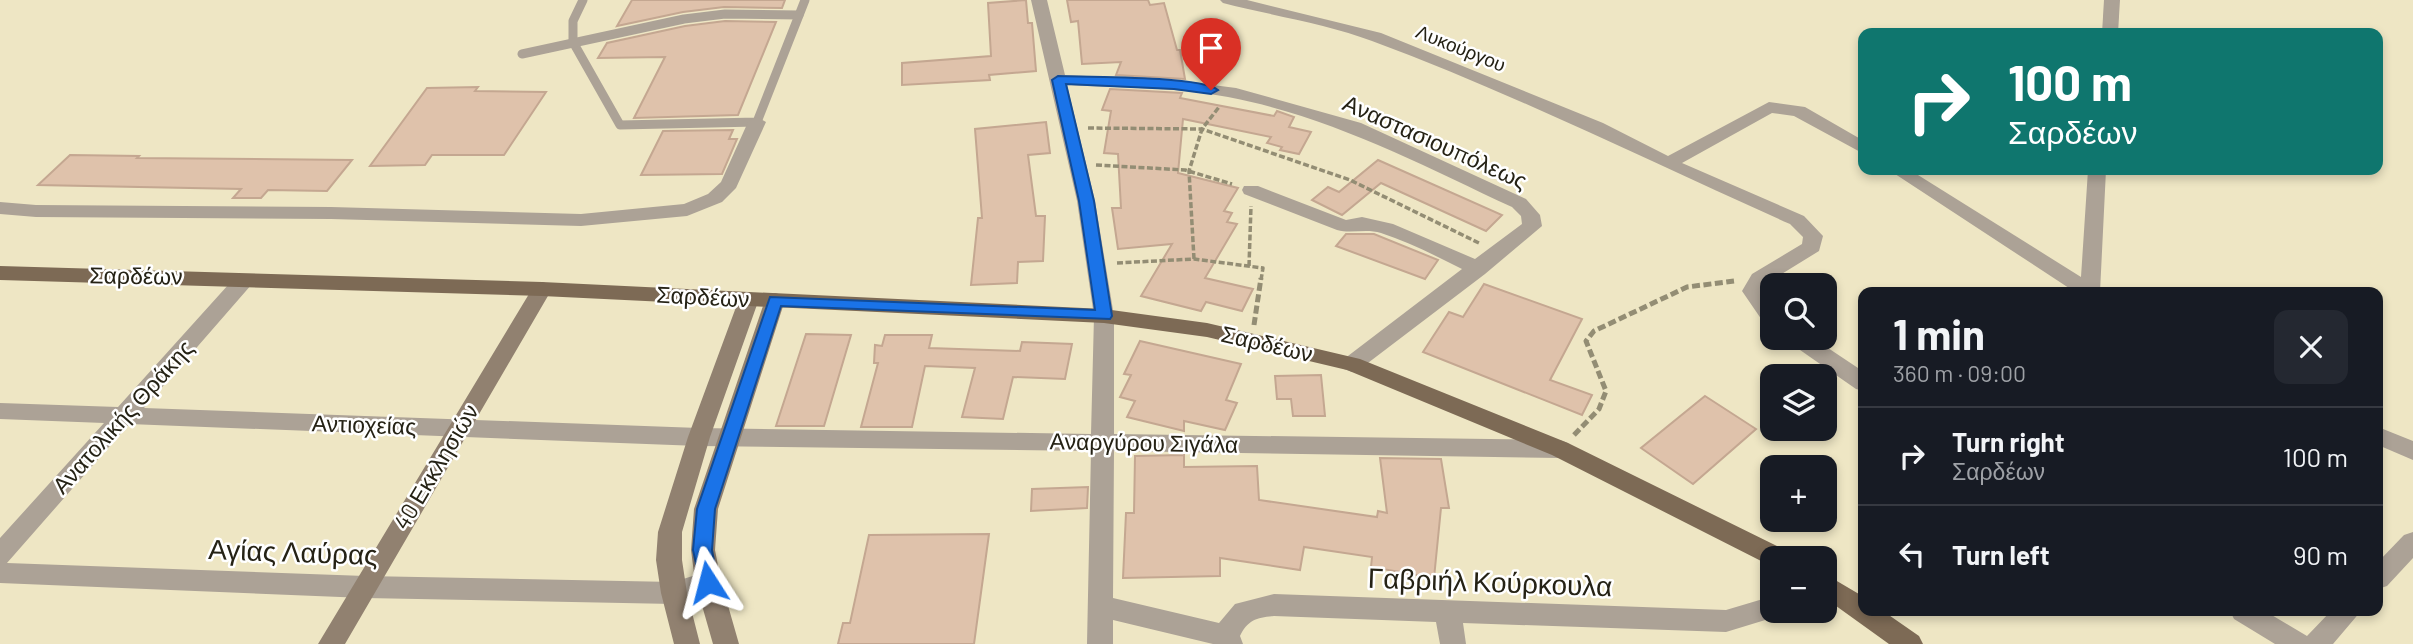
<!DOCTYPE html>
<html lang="en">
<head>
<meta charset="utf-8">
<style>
  body { margin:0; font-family:Barlow,sans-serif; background:#242831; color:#f1f3f6; height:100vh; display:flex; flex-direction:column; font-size:26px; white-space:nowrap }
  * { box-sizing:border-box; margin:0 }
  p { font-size:23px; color:#9ea1a6 }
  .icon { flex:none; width:38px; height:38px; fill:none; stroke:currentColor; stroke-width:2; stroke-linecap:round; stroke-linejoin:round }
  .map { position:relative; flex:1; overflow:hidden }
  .details { position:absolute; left:1858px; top:287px; width:525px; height:329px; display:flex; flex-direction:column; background:#171b24; border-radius:14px; box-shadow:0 4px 10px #0003 }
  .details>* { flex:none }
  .guide { position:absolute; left:1858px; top:28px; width:525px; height:147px; border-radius:14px; box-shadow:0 4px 10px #0003; background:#0f766e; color:#fff; overflow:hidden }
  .fabs { position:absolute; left:1760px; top:273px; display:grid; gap:14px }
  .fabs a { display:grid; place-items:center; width:77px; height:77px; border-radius:14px; background:#171b24; box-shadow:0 4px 10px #0003; font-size:35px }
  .pin { position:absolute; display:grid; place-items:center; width:60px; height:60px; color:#fff; margin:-72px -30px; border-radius:50% 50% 50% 0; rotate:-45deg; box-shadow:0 0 7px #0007 }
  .pin .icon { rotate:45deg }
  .me { position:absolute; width:77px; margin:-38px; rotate:351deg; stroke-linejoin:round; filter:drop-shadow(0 0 5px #0008) }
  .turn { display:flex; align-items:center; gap:24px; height:147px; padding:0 35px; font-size:32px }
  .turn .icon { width:91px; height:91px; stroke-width:2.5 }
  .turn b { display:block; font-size:49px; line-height:60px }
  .round { display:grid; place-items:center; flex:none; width:74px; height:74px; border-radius:14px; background:#242831 }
  .headline { display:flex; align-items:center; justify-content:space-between; height:119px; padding:0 35px }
  h1 { font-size:42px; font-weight:700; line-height:52px }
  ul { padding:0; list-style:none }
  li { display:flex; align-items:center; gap:21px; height:98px; padding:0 35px; border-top:2px solid #363941 }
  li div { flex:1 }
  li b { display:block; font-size:26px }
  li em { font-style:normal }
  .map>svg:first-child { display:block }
  .building { fill:#dfc2ab; stroke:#c4a791; stroke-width:2 }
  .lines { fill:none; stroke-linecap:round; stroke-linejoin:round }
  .path-far1 { stroke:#938d74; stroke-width:3.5; stroke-dasharray:6 2.5; stroke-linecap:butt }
  .path { stroke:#938d74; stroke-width:5; stroke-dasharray:8 3.5; stroke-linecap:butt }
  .lane { stroke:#aca296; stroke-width:9 }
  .street { fill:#aca296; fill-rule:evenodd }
  .secondary { fill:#918170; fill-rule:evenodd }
  .primary { fill:#7d6a55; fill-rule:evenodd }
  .route { fill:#1a73e8; stroke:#114b97; stroke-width:2 }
  .labels { text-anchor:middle; stroke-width:5; stroke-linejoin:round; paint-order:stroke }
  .far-street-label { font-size:19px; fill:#252215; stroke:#fff }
  .street-label { font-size:23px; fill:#252215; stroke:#fff }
  .near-street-label { font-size:28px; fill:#252215; stroke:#fff }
</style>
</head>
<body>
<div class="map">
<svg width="2413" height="644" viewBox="0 0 2413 644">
  <rect width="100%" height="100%" fill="#eee6c4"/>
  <!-- building -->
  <g class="building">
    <polygon points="632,0 785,0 782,8 724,7 683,12 617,26"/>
    <polygon points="1026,0 1028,23 1032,23 1036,71 989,75 990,80 902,85 902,63 991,56 988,3"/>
    <polygon points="1067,0 1148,0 1150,5 1164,3 1177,50 1180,50 1185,79 1116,75 1121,62 1082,64 1078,21 1071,22"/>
    <polygon points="725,21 776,22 738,115 634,118 665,57 598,58 607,43 685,26"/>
    <polygon points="478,87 475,91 546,92 504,155 432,155 425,165 370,166 427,88"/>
    <polygon points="1110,89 1182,93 1180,98 1274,116 1277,111 1294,117 1289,127 1311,132 1299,154 1280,150 1282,147 1267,143 1271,137 1183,119 1178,173 1238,188 1224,211 1232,213 1227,222 1237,224 1205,278 1253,289 1242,311 1206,302 1201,311 1141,296 1172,244 1118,249 1112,208 1121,208 1118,154 1104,153 1111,111 1102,110"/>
    <polygon points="1046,122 1050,153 1028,155 1036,216 1045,216 1043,261 1018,262 1017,283 971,285 978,218 982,218 975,129"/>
    <polygon points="733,130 729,139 737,139 722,174 641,175 663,131"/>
    <polygon points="70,155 139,156 137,158 352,160 327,191 268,190 261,198 233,198 241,189 38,185"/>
    <polygon points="1378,160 1502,215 1486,231 1381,183 1342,215 1312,200 1328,187 1339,192"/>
    <polygon points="1346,234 1374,234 1438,260 1425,279 1336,246"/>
    <polygon points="1484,284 1582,319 1550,380 1592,395 1582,415 1423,352 1449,312 1463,317"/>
    <polygon points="806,334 851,335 824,426 776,426"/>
    <polygon points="885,335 932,335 929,348 1020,351 1022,342 1072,344 1065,379 1013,377 1003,419 962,417 975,368 925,366 912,427 861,427 878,363 874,363 875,345 882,346"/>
    <polygon points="1140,341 1241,364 1226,400 1237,403 1225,430 1184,421 1184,431 1127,417 1135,401 1120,397 1131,375 1124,374"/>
    <polygon points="1321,375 1325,416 1293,416 1291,399 1277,399 1275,376"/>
    <polygon points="1705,396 1756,429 1693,484 1641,448"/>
    <polygon points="1184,455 1184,467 1257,466 1259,500 1377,517 1378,511 1387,513 1380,458 1441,459 1449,508 1441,508 1434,578 1371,567 1372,557 1304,547 1300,570 1220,558 1220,576 1123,578 1126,513 1134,513 1135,456"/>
    <polygon points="1088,487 1087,508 1031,511 1032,489"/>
    <polygon points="989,534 974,644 838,644 843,623 850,623 869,535"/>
  </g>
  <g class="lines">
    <!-- path-far1 -->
    <g class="path-far1">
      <polyline points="1088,128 1202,129 1350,180 1479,243"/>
      <polyline points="1096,165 1185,170 1232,184"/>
      <polyline points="1194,259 1189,171 1202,129 1219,107"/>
      <polyline points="1117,263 1194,259 1263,268 1261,280"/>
      <polyline points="1249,266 1251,206"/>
    </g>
    <!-- path -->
    <g class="path">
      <polyline points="1254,325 1261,278"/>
      <polyline points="1574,435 1599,409 1606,391 1586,341 1594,331 1687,287 1734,281"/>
    </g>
    <!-- lane -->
    <g class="lane">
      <polyline points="583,0 573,21 573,42 620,125 757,122 805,0"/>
      <polyline points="522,54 684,19 725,14 799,15"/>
    </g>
    <!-- street -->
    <g class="street">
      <path d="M 1031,0 L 1047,0 L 1065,75 L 1174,80 L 1236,88 L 1361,123 L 1526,199 L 1540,215 L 1542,226 L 1485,274 L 1360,369 L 1352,372 L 1344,369 L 1341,364 L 1344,359 L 1462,269 C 1436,256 1409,242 1381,233 C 1366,228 1352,234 1337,230 L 1244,194 L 1242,190 L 1244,186 L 1258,186 L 1346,220 L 1362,217 L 1393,224 L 1475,259 L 1522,224 L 1521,216 L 1512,207 C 1420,164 1329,116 1228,97 C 1176,87 1121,88 1067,85 L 1095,201 L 1114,316 L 1114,434 L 1560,440 L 1568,443 L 1572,449 L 1568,455 L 1560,458 L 1114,451 L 1113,598 L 1219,623 L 1235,604 L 1274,594 L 1726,610 L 1773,596 L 1773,611 L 1784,611 L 1782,615 L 1726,632 L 1463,623 L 1466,644 L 1440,644 L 1436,622 L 1274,616 C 1258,617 1247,620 1240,636 L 1243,644 L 1213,644 L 1113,620 L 1113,644 L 1087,644 L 1091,451 L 699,446 L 129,424 L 7,563 L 365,576 L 674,582 L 708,571 L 717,574 L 721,581 L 717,588 L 674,604 L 365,598 L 0,583 L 0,538 L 104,423 L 0,419 L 0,403 L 118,407 L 238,274 L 252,274 L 255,279 L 252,284 L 144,408 L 699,428 L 1091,434 L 1094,316 L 1077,201 Z"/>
      <path d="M 1220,0 L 1247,0 L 1381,33 L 1603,123 L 1668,156 L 1769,102 L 1805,107 L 1864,141 L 1864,154 L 1794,116 L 1772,113 L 1682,163 L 1804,216 L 1823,236 L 1819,251 L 1767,283 L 1762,291 L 1773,305 L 1773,328 L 1766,326 L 1742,291 L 1752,274 L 1802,244 L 1803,237 L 1790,224 C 1651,162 1515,94 1372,41 C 1328,24 1269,15 1223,3 Z"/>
      <polygon points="2104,0 2120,0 2118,33 2102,33"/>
      <polygon points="757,117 766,122 736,188 722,202 687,216 581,226 331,219 36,217 0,214 0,202 36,205 331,207 581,214 684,204 708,194 721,182 748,122"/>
      <polygon points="1889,170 1910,170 2081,277 2088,170 2106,170 2100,292 2075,292"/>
      <polygon points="1788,338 1813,338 1864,372 1864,391 1856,389 1790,343"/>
      <polygon points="2378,427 2413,441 2413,460 2378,445"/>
      <polygon points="2413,532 2413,558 2387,586 2378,589 2378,562 2404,535"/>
      <polygon points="2230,611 2265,611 2307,636 2331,611 2361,611 2333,644 2275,644 2234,619"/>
    </g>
    <!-- secondary -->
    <g class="secondary">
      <polygon points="542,282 549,284 552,289 345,644 318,644 532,289 535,284"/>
      <polygon points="749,292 756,294 759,299 710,437 682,532 682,560 687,593 700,644 674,644 661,593 656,560 658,532 688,437 739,299 742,294"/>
      <polygon points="775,293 782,295 785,300 718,509 715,550 721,581 739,644 713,644 695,581 691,550 694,509 765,300 768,295"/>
    </g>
    <!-- primary -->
    <g class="primary">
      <polygon points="0,266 542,282 1104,309 1207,323 1360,359 1568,443 1787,551 1791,558 1773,558 1773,566 1769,565 1552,455 1347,370 1207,337 1104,323 542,296 0,280"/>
      <polygon points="1825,574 1864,597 1864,611 1883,611 1919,636 1923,644 1889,644 1825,598"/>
    </g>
  </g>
  <!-- route -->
  <path class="route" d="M 1058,76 C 1086,77 1201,76 1218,90 L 1211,94 L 1174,89 L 1066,84 L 1094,201 L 1112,316 L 1110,319 L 781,306 L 715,509 L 712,550 L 718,582 L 715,587 L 708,589 L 701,587 L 693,550 L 697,509 L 770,297 L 1095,310 L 1079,201 L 1052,80 Z"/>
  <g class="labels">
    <!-- far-street labels -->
    <g class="far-street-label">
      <text transform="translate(1461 48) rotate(22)" y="7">Λυκούργου</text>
    </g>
    <!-- street labels -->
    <g class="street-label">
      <text transform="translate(1435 142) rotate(24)" y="8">Αναστασιουπόλεως</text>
      <text transform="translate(136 276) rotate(1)" y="8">Σαρδέων</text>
      <text transform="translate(703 297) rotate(3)" y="8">Σαρδέων</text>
      <text transform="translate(1267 344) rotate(13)" y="8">Σαρδέων</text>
      <text transform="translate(123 417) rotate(-48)" y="8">Ανατολικής Θράκης</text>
      <text transform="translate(364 425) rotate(2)" y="8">Αντιοχείας</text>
      <text transform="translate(1144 443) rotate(1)" y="8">Αναργύρου Σιγάλα</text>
      <text transform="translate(436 467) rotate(-59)" y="8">40 Εκκλησιών</text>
    </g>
    <!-- near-street labels -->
    <g class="near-street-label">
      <text transform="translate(293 552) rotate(2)" y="10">Αγίας Λαύρας</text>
      <text transform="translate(1490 582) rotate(2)" y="10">Γαβριήλ Κούρκουλα</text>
    </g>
  </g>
</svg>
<div class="fabs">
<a><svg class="icon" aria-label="search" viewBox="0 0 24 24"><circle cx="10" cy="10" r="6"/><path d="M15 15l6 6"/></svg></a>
<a><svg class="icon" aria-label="layers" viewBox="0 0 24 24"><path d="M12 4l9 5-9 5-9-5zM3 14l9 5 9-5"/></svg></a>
<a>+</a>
<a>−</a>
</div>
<div class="pin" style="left:1211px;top:90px;background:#d93025"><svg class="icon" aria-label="arrive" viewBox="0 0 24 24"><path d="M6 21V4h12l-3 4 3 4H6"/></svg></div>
<svg class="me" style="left:708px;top:582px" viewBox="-20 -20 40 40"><path d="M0-17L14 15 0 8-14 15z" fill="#1a73e8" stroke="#fff" stroke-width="4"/></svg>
<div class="guide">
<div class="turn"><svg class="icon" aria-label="right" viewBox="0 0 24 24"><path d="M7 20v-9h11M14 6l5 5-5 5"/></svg><div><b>100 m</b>Σαρδέων</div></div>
</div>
<section class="details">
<div class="headline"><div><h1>1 min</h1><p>360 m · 09:00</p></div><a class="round"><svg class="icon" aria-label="close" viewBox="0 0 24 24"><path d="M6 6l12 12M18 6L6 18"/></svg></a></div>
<ul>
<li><svg class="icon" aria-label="right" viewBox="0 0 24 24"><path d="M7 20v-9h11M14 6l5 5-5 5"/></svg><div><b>Turn right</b><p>Σαρδέων</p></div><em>100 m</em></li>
<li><svg class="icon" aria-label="left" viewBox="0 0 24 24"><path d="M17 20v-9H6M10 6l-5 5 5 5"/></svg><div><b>Turn left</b></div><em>90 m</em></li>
</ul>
</section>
</div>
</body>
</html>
